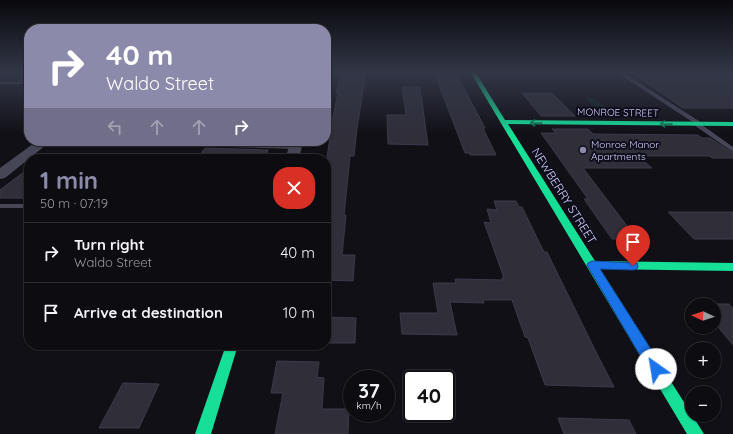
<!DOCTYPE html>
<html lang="en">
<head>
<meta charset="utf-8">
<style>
  body { margin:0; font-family:Quicksand,sans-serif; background:#1b1a1f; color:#f1f3f6; height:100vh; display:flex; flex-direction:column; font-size:15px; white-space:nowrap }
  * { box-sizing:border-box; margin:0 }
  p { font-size:13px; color:#9a9b9f }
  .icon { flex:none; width:22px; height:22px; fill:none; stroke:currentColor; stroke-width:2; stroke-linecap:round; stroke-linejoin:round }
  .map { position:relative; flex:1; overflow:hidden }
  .drawer { position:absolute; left:24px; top:154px; width:307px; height:196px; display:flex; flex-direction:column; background:#0d0c11; border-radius:16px; box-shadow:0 1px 3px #0004,0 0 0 1px #2d2c31 }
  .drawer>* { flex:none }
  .guide { position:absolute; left:24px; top:24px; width:307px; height:122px; border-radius:16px; box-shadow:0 1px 3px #0004,0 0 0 1px #2d2c31; background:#8c8aaa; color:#fff; overflow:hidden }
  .needle { width:26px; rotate:273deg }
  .tools { position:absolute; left:685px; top:298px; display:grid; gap:8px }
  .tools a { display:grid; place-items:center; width:36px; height:36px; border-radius:50%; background:#0d0c11; box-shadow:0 1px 3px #0004,0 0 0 1px #2d2c31; font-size:20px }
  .speed { position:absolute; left:343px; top:370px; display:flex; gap:8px; font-size:20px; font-weight:700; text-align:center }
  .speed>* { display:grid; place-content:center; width:52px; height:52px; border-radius:50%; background:#0d0c11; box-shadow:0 1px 3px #0004,0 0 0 1px #2d2c31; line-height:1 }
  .speed small { font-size:10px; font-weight:400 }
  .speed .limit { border:2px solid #111; border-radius:6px; background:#fff; color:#111 }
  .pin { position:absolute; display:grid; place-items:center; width:34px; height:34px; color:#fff; margin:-41px -17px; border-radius:50% 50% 50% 0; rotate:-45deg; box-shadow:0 0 4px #0007 }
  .pin .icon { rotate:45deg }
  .me { position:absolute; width:44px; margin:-22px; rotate:328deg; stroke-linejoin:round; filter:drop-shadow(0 0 3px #0008) }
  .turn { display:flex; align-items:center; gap:14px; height:84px; padding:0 16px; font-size:18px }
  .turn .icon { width:52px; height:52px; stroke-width:2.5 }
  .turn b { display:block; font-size:28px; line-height:34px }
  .lanes { display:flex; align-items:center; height:38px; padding:0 16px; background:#0003; justify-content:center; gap:20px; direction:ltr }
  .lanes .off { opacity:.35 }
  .round { display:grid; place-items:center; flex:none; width:42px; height:42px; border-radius:16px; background:#1b1a1f }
  .overview { display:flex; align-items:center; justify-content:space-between; height:68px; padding:0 16px }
  h1 { font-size:24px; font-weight:700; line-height:30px; color:#8c8aaa }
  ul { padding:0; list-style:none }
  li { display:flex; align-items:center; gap:12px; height:60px; padding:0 16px; border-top:1px solid #2d2c31 }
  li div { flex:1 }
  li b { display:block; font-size:15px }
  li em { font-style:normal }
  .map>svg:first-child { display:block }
  .green { fill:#112021 }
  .building { fill:#2f2e39; stroke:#3c3a4a }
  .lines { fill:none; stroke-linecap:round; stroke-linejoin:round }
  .lane { fill:#464657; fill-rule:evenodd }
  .street { fill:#464657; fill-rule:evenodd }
  .fast { fill:#16e098; fill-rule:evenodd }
  .oneway { stroke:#12815f }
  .route { fill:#1a73e8; stroke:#114b97 }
  .poi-dot { fill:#8c8aaa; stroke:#0e0d1a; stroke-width:1.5 }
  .labels { text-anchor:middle; stroke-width:4; stroke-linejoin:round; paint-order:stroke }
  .far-street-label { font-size:10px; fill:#cfccf9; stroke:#0e0d1a }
  .far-poi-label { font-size:10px; fill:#cfccf9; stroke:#0e0d1a; text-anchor:start }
  .street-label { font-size:12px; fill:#cfccf9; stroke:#0e0d1a }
</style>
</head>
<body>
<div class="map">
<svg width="733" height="434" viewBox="0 0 733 434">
  <rect width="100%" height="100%" fill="#111017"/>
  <!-- green -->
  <polygon class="green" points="585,98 595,98 614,115 602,115"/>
  <!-- building -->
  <g class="building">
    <polygon points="341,73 366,73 357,128 354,156 350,156 344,215 346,215 342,255 355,255 353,281 327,280 329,266 326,266 326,166 332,121 338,93 336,93"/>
    <polygon points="632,73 733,74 733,108 683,108"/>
    <polygon points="436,77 458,77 485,128 483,128 496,155 470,155 470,153 465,153"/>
    <polygon points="402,87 420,87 428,145 388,144 387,115 406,115"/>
    <polygon points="522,93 552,93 575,116 541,116"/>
    <polygon points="552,129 588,129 593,134 698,135 702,138 710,138 733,153 733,158 712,158 710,156 638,156 652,168 583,168 637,239 612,239 584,199 588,199 541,133 556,133"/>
    <polygon points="210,141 272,141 271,143"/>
    <polygon points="205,148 268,150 264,159 197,159"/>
    <polygon points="29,168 29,198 0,198 0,190"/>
    <polygon points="494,201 516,201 519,207 522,207 544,252 547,252 597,354 614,387 545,385 528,338 525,337 512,300 483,300 484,303 450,302 457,335 402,334 400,313 438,313 433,283 456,283 455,279 503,280 502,278 504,278 484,222 491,223 487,209 497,210"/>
    <polygon points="668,212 733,212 733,239 694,239"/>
    <polygon points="714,304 729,304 733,309 733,345 714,322"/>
    <polygon points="326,317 356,318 355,343 326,343"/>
    <polygon points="277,361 319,362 317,377 324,378 322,409 349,409 348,434 275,434 283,393 271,393"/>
    <polygon points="123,383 159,384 139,428 99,428"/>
    <polygon points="558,418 629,420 636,434 564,434"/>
  </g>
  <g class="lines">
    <!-- lane -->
    <g class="lane">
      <polygon points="618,73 624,73 702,123 703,124 702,125 733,147 733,152 694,125 694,123"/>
      <polygon points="29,78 29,81 21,84 0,84 0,82 20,82"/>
      <polygon points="41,142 187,143 190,145 187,147 39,145 39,143"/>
      <polygon points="194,143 296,145 299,147 296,149 192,146 191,145"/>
      <rect x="0" y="204" width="29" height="4"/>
    </g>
    <!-- street -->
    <g class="street">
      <polygon points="37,141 51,141 5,178 0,179 0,168"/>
      <polygon points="291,141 303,141 299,159 285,159"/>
    </g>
    <!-- fast -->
    <g class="fast">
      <polygon points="471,73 476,73 505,120 733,122 733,126 508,124 595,261 733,263 733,271 600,269 704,434 687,434"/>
      <polygon points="226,345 238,345 211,434 195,434"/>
    </g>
  </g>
  <!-- one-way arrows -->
  <defs><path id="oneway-shaft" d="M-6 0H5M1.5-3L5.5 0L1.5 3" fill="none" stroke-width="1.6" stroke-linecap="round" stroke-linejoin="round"/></defs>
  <g class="oneway">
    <use href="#oneway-shaft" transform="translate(536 123) rotate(-179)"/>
    <use href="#oneway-shaft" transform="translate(666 124) rotate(-179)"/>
  </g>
  <!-- sky -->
  <linearGradient id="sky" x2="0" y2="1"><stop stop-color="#09090d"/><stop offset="0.54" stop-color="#323747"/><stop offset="1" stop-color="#323747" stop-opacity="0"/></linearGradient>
  <rect width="733" height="134" fill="url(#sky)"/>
  <!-- route -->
  <polygon class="route" points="592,261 637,263 638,266 637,269 633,270 600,269 661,365 663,369 661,374 656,375 651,374 587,265 588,263"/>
  <!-- markers -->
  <circle class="poi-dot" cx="583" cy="150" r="4"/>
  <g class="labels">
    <!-- far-street labels -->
    <g class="far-street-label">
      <text transform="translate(618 112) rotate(1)" y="4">MONROE STREET</text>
    </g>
    <!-- far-poi labels -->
    <g class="far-poi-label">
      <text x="591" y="148">Monroe Manor<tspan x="591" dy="12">Apartments</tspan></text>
    </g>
    <!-- street labels -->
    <g class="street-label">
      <text transform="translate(564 196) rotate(58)" y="4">NEWBERRY STREET</text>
    </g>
  </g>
</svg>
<div class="tools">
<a><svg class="needle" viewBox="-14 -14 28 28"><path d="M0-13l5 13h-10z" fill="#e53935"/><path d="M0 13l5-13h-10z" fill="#9a9b9f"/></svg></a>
<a>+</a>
<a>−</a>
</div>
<div class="speed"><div>37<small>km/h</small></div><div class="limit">40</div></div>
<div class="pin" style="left:633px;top:266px;background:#d93025"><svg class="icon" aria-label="arrive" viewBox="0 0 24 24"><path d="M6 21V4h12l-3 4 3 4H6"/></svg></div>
<svg class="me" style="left:656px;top:369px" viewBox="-20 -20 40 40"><circle r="19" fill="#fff"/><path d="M0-13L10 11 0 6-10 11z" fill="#1a73e8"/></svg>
<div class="guide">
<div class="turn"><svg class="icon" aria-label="right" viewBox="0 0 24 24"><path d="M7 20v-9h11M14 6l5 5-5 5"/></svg><div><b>40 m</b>Waldo Street</div></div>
<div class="lanes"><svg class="icon off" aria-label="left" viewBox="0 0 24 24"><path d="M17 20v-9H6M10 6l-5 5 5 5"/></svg><svg class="icon off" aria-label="ahead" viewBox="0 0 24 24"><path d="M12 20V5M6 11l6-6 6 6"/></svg><svg class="icon off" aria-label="ahead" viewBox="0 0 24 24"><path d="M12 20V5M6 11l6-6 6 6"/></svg><svg class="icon" aria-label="right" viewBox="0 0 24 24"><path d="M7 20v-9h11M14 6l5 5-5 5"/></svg></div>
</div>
<section class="drawer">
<div class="overview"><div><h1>1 min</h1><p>50 m · 07:19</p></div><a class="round" style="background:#d93025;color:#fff"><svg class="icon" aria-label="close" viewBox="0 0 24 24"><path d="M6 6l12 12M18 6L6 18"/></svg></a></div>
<ul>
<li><svg class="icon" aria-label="right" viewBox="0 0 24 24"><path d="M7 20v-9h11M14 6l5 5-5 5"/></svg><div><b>Turn right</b><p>Waldo Street</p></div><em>40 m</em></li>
<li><svg class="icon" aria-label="arrive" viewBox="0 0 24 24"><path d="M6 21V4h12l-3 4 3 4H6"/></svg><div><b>Arrive at destination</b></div><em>10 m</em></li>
</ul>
</section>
</div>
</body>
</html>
